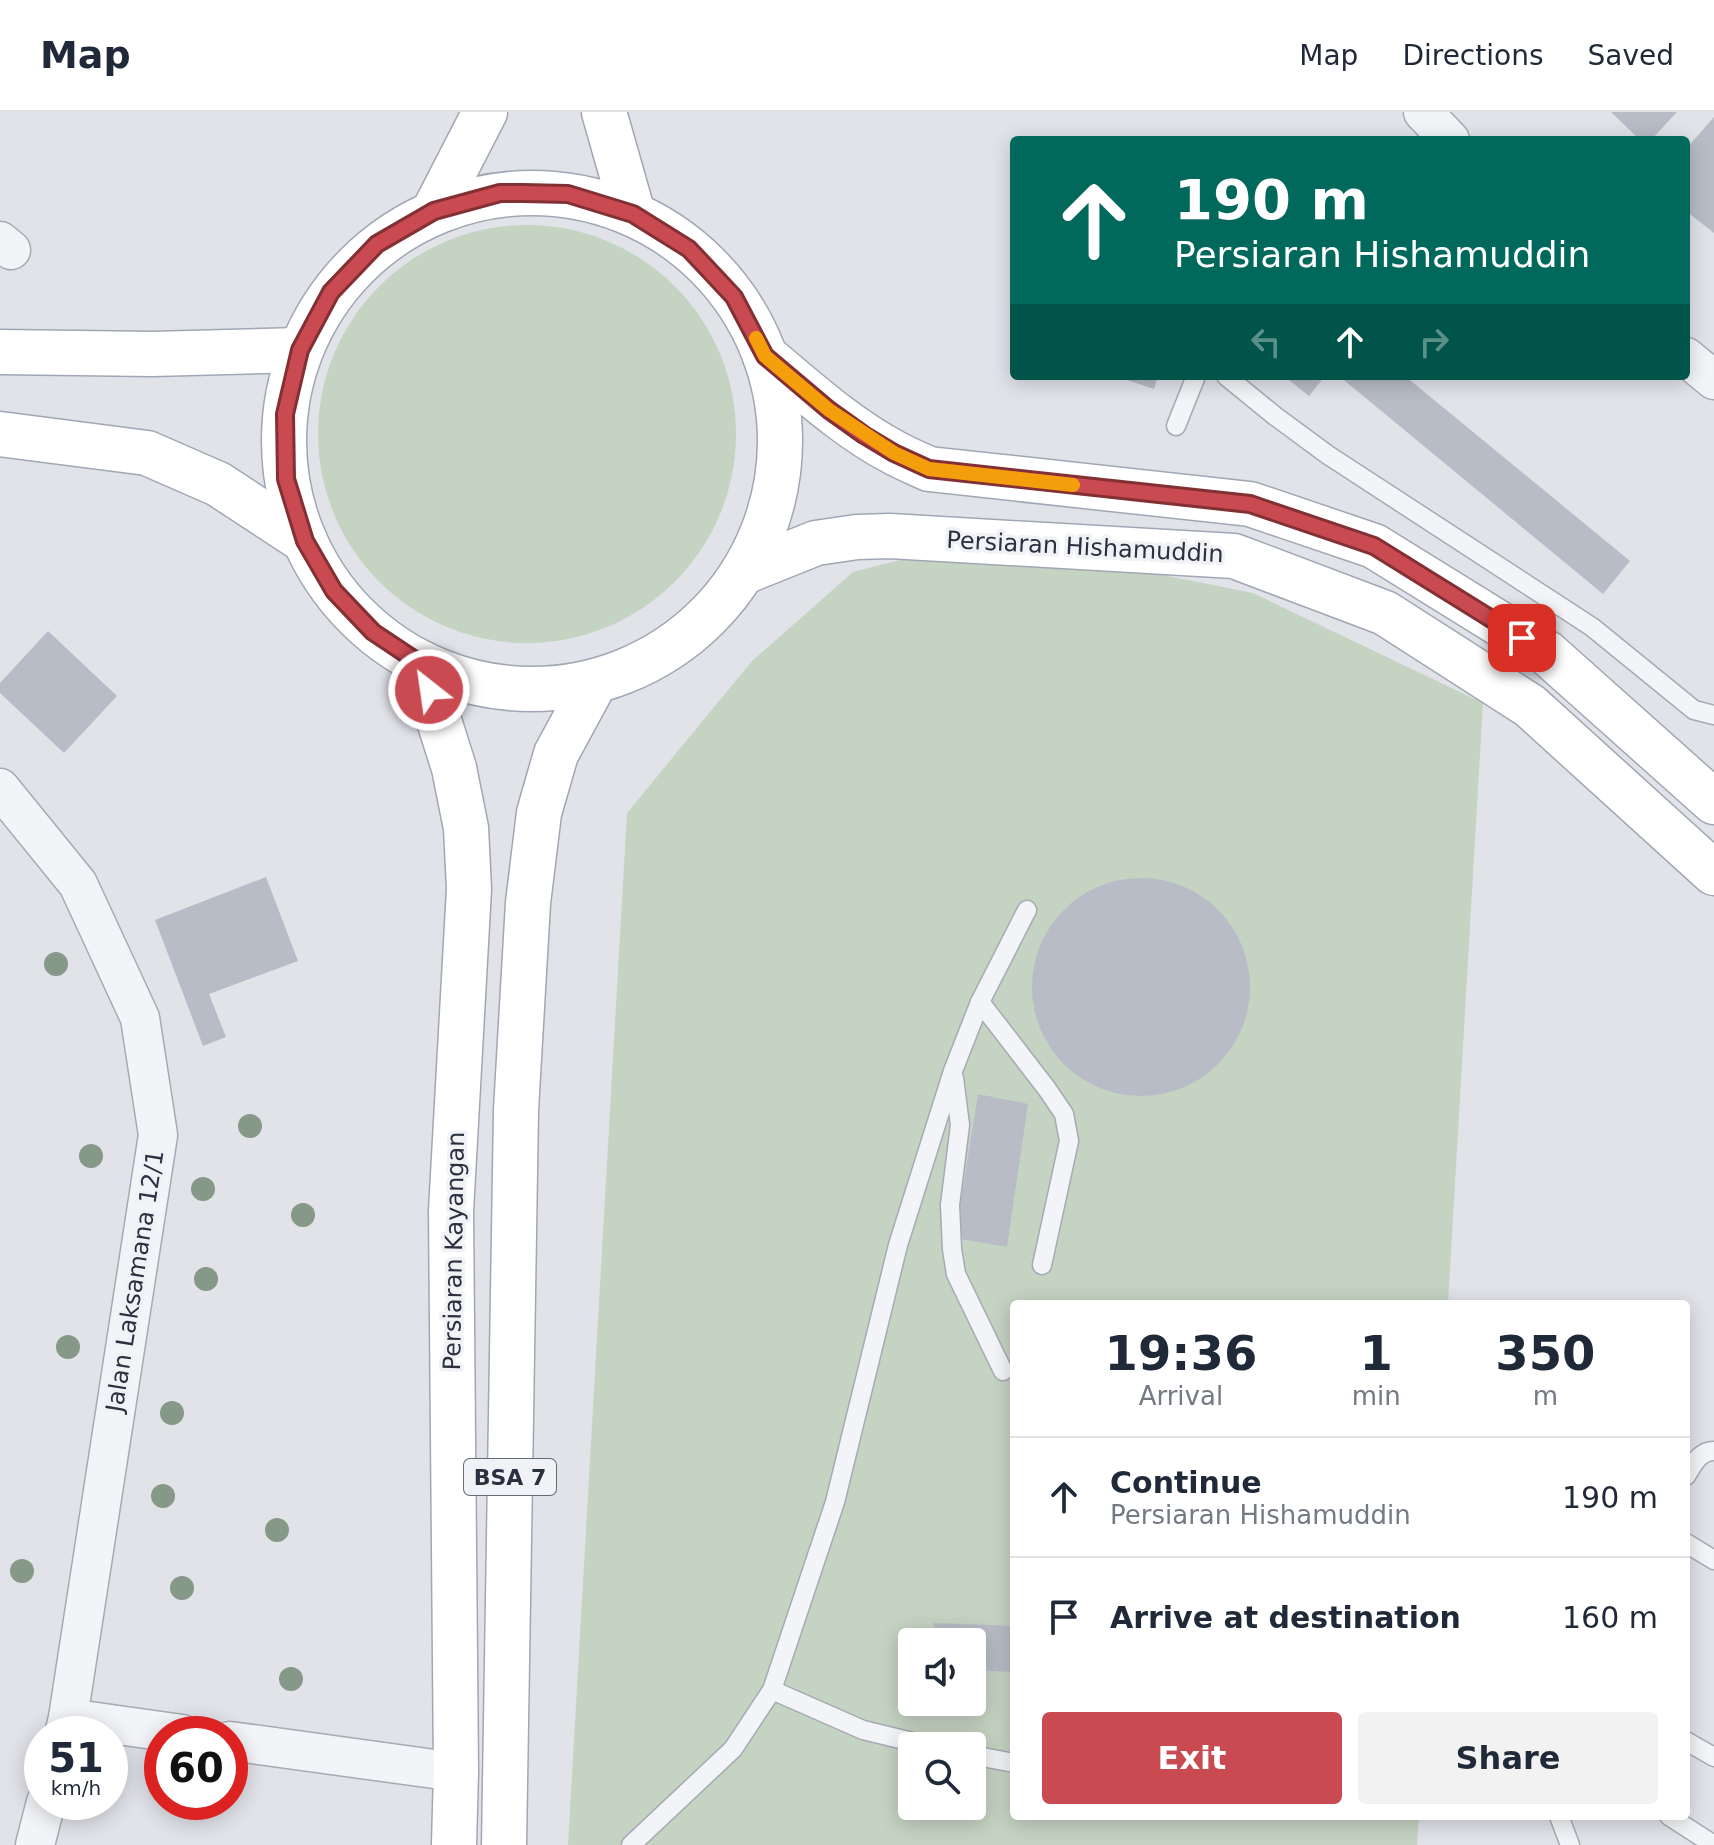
<!DOCTYPE html>
<html lang="en">
<head>
<meta charset="utf-8">
<style>
  body { margin:0; font-family:"DejaVu Sans",sans-serif; background:#f2f2f3; color:#1f2937; height:100vh; display:flex; flex-direction:column; font-size:30px; white-space:nowrap }
  * { box-sizing:border-box; margin:0 }
  p { font-size:26px; color:#747a83 }
  .icon { flex:none; width:44px; height:44px; fill:none; stroke:currentColor; stroke-width:2; stroke-linecap:round; stroke-linejoin:round }
  .map { position:relative; flex:1; overflow:hidden }
  .drawer { position:absolute; left:1010px; top:1188px; width:680px; height:520px; display:flex; flex-direction:column; background:#fff; border-radius:8px; box-shadow:0 4px 20px #0003 }
  .drawer>* { flex:none }
  .hud { position:absolute; left:1010px; top:24px; width:680px; height:244px; border-radius:8px; box-shadow:0 4px 20px #0003; background:#00695c; color:#fff; overflow:hidden }
  .controls { position:absolute; left:898px; top:1516px; display:grid; gap:16px }
  .controls a { display:grid; place-items:center; width:88px; height:88px; border-radius:8px; background:#fff; box-shadow:0 4px 20px #0003; font-size:40px }
  .speed { position:absolute; left:24px; top:1604px; display:flex; gap:16px; font-size:40px; font-weight:700; text-align:center }
  .speed>* { display:grid; place-content:center; width:104px; height:104px; border-radius:50%; background:#fff; box-shadow:0 4px 20px #0003; line-height:1 }
  .speed small { font-size:20px; font-weight:400 }
  .speed .limit { border:12px solid #d22; background:#fff; color:#111 }
  .pin { position:absolute; display:grid; place-items:center; width:68px; height:68px; color:#fff; margin:-34px; border-radius:16px; box-shadow:0 4px 12px #0006 }
  .me { position:absolute; width:88px; margin:-44px; rotate:330deg; stroke-linejoin:round; filter:drop-shadow(0 0 6px #0008) }
  .turn { display:flex; align-items:center; gap:28px; height:168px; padding:0 32px; font-size:36px }
  .turn .icon { width:104px; height:104px; stroke-width:2.5 }
  .turn b { display:block; font-size:56px; line-height:68px }
  .lanes { display:flex; align-items:center; height:76px; padding:0 32px; background:#0003; justify-content:center; gap:40px; direction:ltr }
  .lanes .off { opacity:.35 }
  .eta { display:flex; justify-content:space-evenly; align-items:center; height:136px; text-align:center }
  .eta b { font-size:48px; font-weight:700; line-height:56px }
  .primary-button { display:flex; gap:16px; margin-top:auto; padding:16px 32px }
  .primary-button a { flex:1; height:92px; border-radius:8px; background:#ca4a52; color:#fff; font-size:32px; font-weight:700; line-height:92px; text-align:center }
  .primary-button a+a { background:#f2f2f3; color:#1f2937 }
  ul { padding:0; list-style:none }
  li { display:flex; align-items:center; gap:24px; height:120px; padding:0 32px; border-top:2px solid #e0e1e3 }
  li div { flex:1 }
  li b { display:block; font-size:30px }
  li em { font-style:normal }
  header { display:flex; align-items:center; gap:48px; box-sizing:border-box; height:112px; padding:0 40px; background:#fff; border-bottom:2px solid #e0e1e3 }
  header strong { font-size:38px }
  nav { display:flex; gap:44px; margin-inline-start:auto; font-size:28px }
  .map>svg:first-child { display:block }
  .green { fill:#c5d3c2; fill-rule:evenodd }
  .building { fill:#b8bcc6 }
  .lines { fill:none; stroke-linecap:round; stroke-linejoin:round }
  .service-casing { stroke:#a6aab3; stroke-width:21 }
  .minor-casing { stroke:#a6aab3; stroke-width:41 }
  .primary-casing { stroke:#a0a7b4; stroke-width:47 }
  .service { stroke:#f3f4f7; stroke-width:18 }
  .minor { stroke:#f3f4f7; stroke-width:38 }
  .primary { stroke:#fff; stroke-width:44 }
  .tree { fill:#869887 }
  .route-casing { stroke:#833035; stroke-width:20 }
  .route { stroke:#ca4a52; stroke-width:14 }
  .slow { stroke:#f59e0b; stroke-width:14 }
  .labels { text-anchor:middle; stroke-width:7; stroke-linejoin:round; paint-order:stroke }
  .shield { fill:#f0f2f6; stroke:#656a77; stroke-width:2 }
  .shield-label { font-size:22px; font-weight:bold; fill:#2a3040 }
  .street-label { font-size:24px; fill:#2a3040; stroke:#f0f2f6 }
</style>
</head>
<body>
<header>
<strong>Map</strong>
<nav><a>Map</a><a>Directions</a><a>Saved</a></nav>
</header>
<div class="map">
<svg width="1714" height="1733" viewBox="0 0 1714 1733">
  <rect width="100%" height="100%" fill="#e1e3e9"/>
  <!-- green -->
  <g class="green">
    <circle cx="527" cy="322" r="209"/>
    <path d="M 912,445 L 1088,448 L 1253,481 L 1483,591 L 1448,1192 L 1014,1192 L 1014,1704 L 1419,1704 L 1417,1733 L 568,1733 L 627,701 L 752,549 L 853,460 ZM 912,1530 L 972,1530 L 972,1590 L 912,1590 ZM 912,1634 L 972,1634 L 972,1694 L 912,1694 Z"/>
  </g>
  <!-- building -->
  <g class="building">
    <polygon points="1611,0 1677,0 1651,28 1640,28"/>
    <polygon points="1714,5 1714,121 1686,99 1686,37"/>
    <polygon points="1115,264 1158,264 1154,277"/>
    <polygon points="1284,264 1325,264 1309,284"/>
    <polygon points="1339,264 1405,264 1630,449 1603,482"/>
    <polygon points="48,519 117,584 64,641 0,581 0,571"/>
    <polygon points="266,765 298,849 209,882 226,925 203,934 155,808"/>
    <circle cx="1141" cy="875" r="109"/>
    <polygon points="978,982 1028,992 1007,1135 955,1126"/>
    <polygon points="934,1511 1014,1514 1014,1560 972,1558 972,1530 933,1530"/>
  </g>
  <g class="lines">
    <!-- service casing -->
    <g class="service-casing">
      <g id="service">
        <polyline points="1226,264 1275,304 1328,343 1592,515 1694,598 1714,603"/>
        <polyline points="1176,314 1196,264"/>
        <polyline points="980,890 1047,977 1064,1002 1069,1029 1042,1153"/>
        <polyline points="954,966 960,1013 950,1093 952,1137 956,1162 1003,1259"/>
        <path d="M 1686,1364 C 1693,1353 1699,1339 1714,1339"/>
        <polyline points="1686,1431 1714,1448"/>
        <polyline points="772,1578 863,1618 929,1634"/>
        <polyline points="1686,1629 1714,1645"/>
        <polyline points="972,1643 1014,1651"/>
        <polyline points="1559,1704 1570,1733"/>
        <polyline points="1669,1704 1714,1733"/>
        <polyline points="631,1733 733,1637 772,1578 835,1390 898,1133 953,959 980,890 1027,798"/>
      </g>
    </g>
    <!-- minor casing -->
    <g class="minor-casing">
      <g id="minor">
        <polyline points="1423,0 1450,28"/>
        <polyline points="0,129 11,138"/>
        <polyline points="1686,245 1714,268"/>
        <polyline points="0,676 78,772 140,906 158,1023 68,1606 64,1622"/>
        <polyline points="68,1606 182,1622"/>
        <polyline points="230,1629 456,1660"/>
        <polyline points="35,1733 46,1690"/>
      </g>
    </g>
    <!-- primary casing -->
    <g class="primary-casing">
      <g id="primary">
        <polyline points="604,0 633,102"/>
        <circle cx="532" cy="329" r="248"/>
        <polyline points="434,99 485,0"/>
        <polyline points="0,240 152,242 300,238"/>
        <path d="M 765,244 C 806,278 847,316 895,341 C 906,347 918,352 929,357 L 1250,392 L 1374,434 L 1547,541 L 1714,690"/>
        <polyline points="0,322 147,341 218,372 305,429"/>
        <polyline points="744,460 816,431 857,425 890,424 1234,444 1385,501 1530,594 1714,761"/>
        <polyline points="421,552 454,656 466,716 469,777 451,1099 456,1660 454,1733"/>
        <polyline points="504,1733 516,998 528,791 539,701 556,642 595,570"/>
      </g>
    </g>
    <!-- service -->
    <use href="#service" class="service"/>
    <!-- minor -->
    <use href="#minor" class="minor"/>
    <!-- primary -->
    <use href="#primary" class="primary"/>
  </g>
  <!-- trees -->
  <g class="tree">
    <circle cx="56" cy="852" r="12"/>
    <circle cx="250" cy="1014" r="12"/>
    <circle cx="91" cy="1044" r="12"/>
    <circle cx="203" cy="1077" r="12"/>
    <circle cx="303" cy="1103" r="12"/>
    <circle cx="206" cy="1167" r="12"/>
    <circle cx="68" cy="1235" r="12"/>
    <circle cx="172" cy="1301" r="12"/>
    <circle cx="163" cy="1384" r="12"/>
    <circle cx="277" cy="1418" r="12"/>
    <circle cx="22" cy="1459" r="12"/>
    <circle cx="182" cy="1476" r="12"/>
    <circle cx="291" cy="1567" r="12"/>
  </g>
  <g class="lines">
    <!-- route casing -->
    <g class="route-casing">
      <polyline id="route" points="429,578 421,552 373,520 334,479 305,429 286,367 285,302 300,238 331,180 377,132 434,99 500,81 523,81 568,82 633,102 689,137 734,185 765,244 829,298 864,323 894,341 929,357 1250,392 1374,434 1522,526"/>
    </g>
    <!-- route -->
    <use href="#route" class="route"/>
    <!-- slow -->
    <polyline class="slow" points="756,226 765,244 829,298 894,341 929,357 1073,373"/>
  </g>
  <g class="labels">
    <!-- shield labels -->
    <rect class="shield" x="464" y="1347" width="92" height="36" rx="6"/>
    <g class="shield-label">
      <text x="510" y="1373">BSA 7</text>
    </g>
    <!-- street labels -->
    <g class="street-label">
      <text transform="translate(1085 435) rotate(3)" y="8">Persiaran Hishamuddin</text>
      <text transform="translate(454 1139) rotate(-89)" y="8">Persiaran Kayangan</text>
      <text transform="translate(135 1169) rotate(-81)" y="8">Jalan Laksamana 12/1</text>
    </g>
  </g>
</svg>
<div class="controls">
<a><svg class="icon" aria-label="sound" viewBox="0 0 24 24"><path d="M4 9h4l5-4v14l-5-4H4zM17 9q2 3 0 6"/></svg></a>
<a><svg class="icon" aria-label="search" viewBox="0 0 24 24"><circle cx="10" cy="10" r="6"/><path d="M15 15l6 6"/></svg></a>
</div>
<div class="speed"><div>51<small>km/h</small></div><div class="limit">60</div></div>
<div class="pin" style="left:1522px;top:526px;background:#d93025"><svg class="icon" aria-label="arrive" viewBox="0 0 24 24"><path d="M6 21V4h12l-3 4 3 4H6"/></svg></div>
<svg class="me" style="left:429px;top:578px" viewBox="-20 -20 40 40"><circle r="17" fill="#ca4a52" stroke="#fff" stroke-width="3"/><path d="M0-11L8 9 0 5-8 9z" fill="#fff"/></svg>
<div class="hud">
<div class="turn"><svg class="icon" aria-label="ahead" viewBox="0 0 24 24"><path d="M12 20V5M6 11l6-6 6 6"/></svg><div><b>190 m</b>Persiaran Hishamuddin</div></div>
<div class="lanes"><svg class="icon off" aria-label="left" viewBox="0 0 24 24"><path d="M17 20v-9H6M10 6l-5 5 5 5"/></svg><svg class="icon" aria-label="ahead" viewBox="0 0 24 24"><path d="M12 20V5M6 11l6-6 6 6"/></svg><svg class="icon off" aria-label="right" viewBox="0 0 24 24"><path d="M7 20v-9h11M14 6l5 5-5 5"/></svg></div>
</div>
<section class="drawer">
<div class="eta">
<div><b>19:36</b><p>Arrival</p></div>
<div><b>1</b><p>min</p></div>
<div><b>350</b><p>m</p></div>
</div>
<ul>
<li><svg class="icon" aria-label="ahead" viewBox="0 0 24 24"><path d="M12 20V5M6 11l6-6 6 6"/></svg><div><b>Continue</b><p>Persiaran Hishamuddin</p></div><em>190 m</em></li>
<li><svg class="icon" aria-label="arrive" viewBox="0 0 24 24"><path d="M6 21V4h12l-3 4 3 4H6"/></svg><div><b>Arrive at destination</b></div><em>160 m</em></li>
</ul>
<div class="primary-button"><a>Exit</a><a>Share</a></div>
</section>
</div>
</body>
</html>
